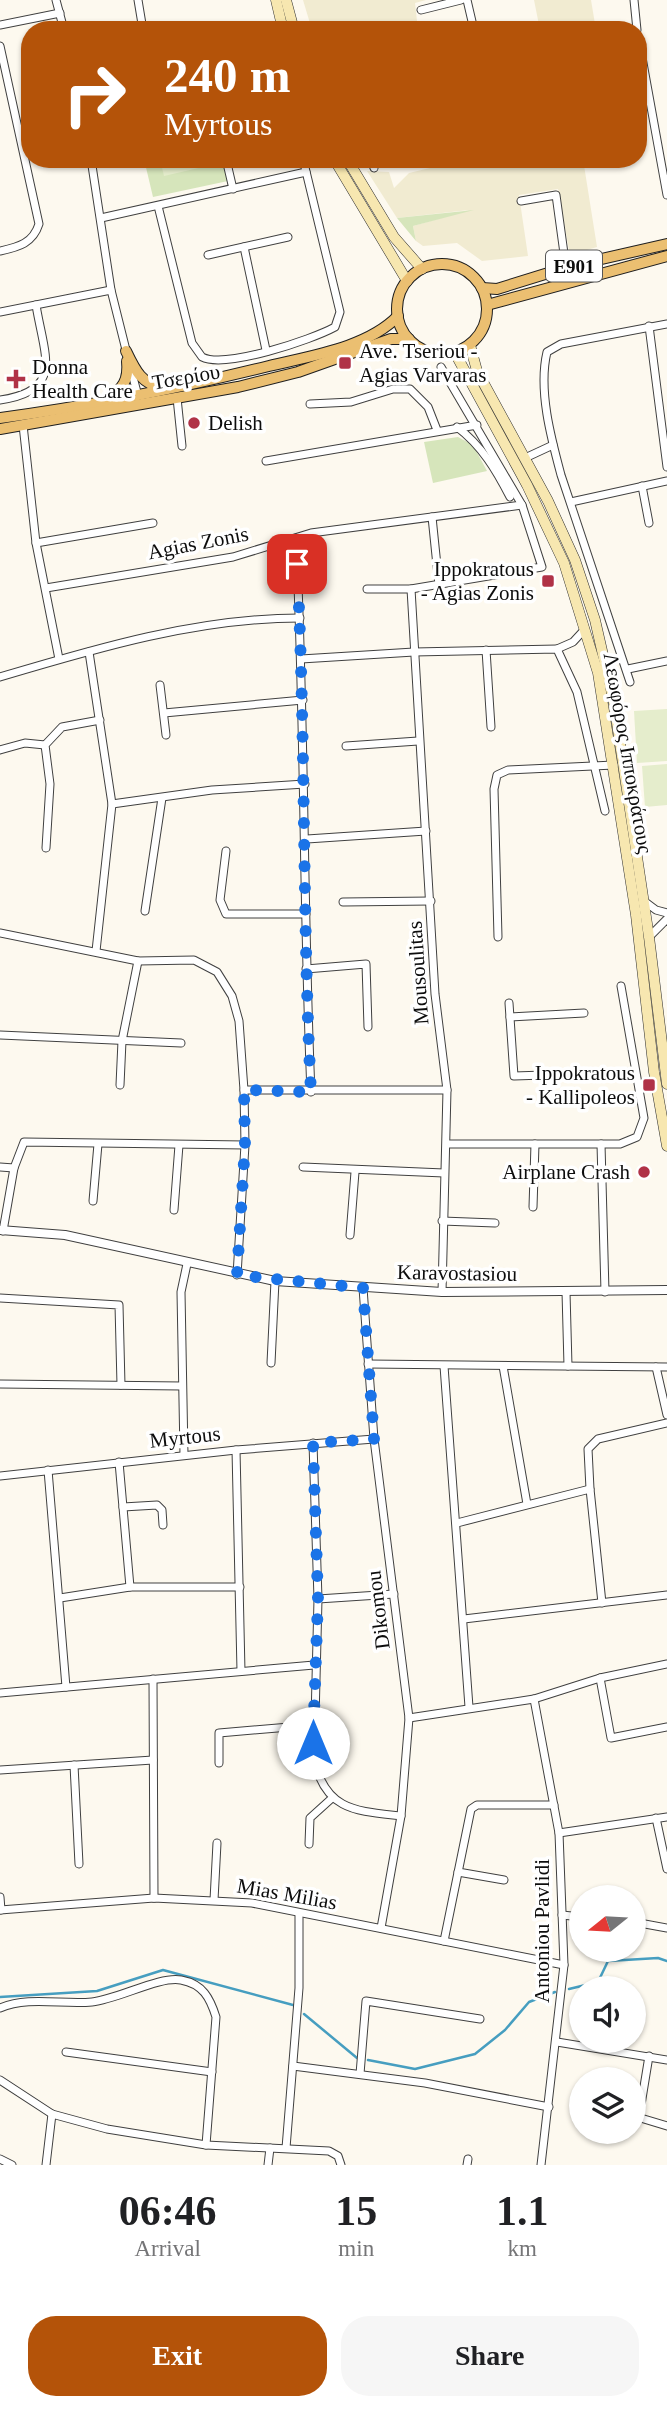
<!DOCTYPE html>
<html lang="en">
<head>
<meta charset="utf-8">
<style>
  body { margin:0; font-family:"Times New Roman",serif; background:#f6f6f6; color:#202124; height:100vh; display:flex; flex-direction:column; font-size:26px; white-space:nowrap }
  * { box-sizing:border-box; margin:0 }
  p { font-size:23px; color:#757577 }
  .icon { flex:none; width:38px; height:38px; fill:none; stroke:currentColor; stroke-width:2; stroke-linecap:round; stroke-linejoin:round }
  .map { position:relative; height:2165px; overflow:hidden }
  .details { display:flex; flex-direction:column; background:#fff; flex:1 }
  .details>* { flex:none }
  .hud { position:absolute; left:21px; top:21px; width:626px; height:147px; border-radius:28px; box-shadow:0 2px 5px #0004; background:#b45309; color:#fff; overflow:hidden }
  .needle { width:46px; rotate:252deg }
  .controls { position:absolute; left:569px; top:1885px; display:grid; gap:14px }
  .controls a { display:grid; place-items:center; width:77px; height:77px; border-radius:50%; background:#fff; box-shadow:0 2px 5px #0004; font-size:35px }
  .pin { position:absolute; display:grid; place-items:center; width:60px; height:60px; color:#fff; margin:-30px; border-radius:14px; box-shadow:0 4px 10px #0006 }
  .me { position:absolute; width:77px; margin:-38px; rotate:0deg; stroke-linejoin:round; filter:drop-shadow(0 0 5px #0008) }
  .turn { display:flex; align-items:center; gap:24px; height:147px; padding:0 28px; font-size:32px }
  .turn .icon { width:91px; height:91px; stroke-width:2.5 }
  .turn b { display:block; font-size:49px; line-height:60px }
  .eta { display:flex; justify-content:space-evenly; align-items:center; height:119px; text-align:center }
  .eta b { font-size:42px; font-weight:700; line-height:49px }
  .button { display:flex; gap:14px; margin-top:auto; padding:14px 28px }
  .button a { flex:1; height:80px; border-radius:28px; background:#b45309; color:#fff; font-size:28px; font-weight:700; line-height:80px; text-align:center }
  .button a+a { background:#f6f6f6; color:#202124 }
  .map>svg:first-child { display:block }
  .farmland { fill:#f1ebd1 }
  .green { fill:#d6e5bb }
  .pitch { fill:#e5edcc }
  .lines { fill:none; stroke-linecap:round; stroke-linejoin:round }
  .stream { stroke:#469ec0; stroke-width:2.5 }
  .minor-casing { stroke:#404040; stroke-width:9 }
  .tertiary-casing { stroke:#404040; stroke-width:10 }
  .secondary-casing { stroke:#2f2f2f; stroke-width:11 }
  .primary-casing { stroke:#1e1e1e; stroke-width:12 }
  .minor { stroke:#fff; stroke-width:7 }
  .tertiary { stroke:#fff; stroke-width:8 }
  .secondary { stroke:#f7e7b0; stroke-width:10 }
  .primary { stroke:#ebbf71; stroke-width:10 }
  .route { stroke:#1a73e8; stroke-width:12; stroke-dasharray:0 21.6 }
  .poi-dot { fill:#b03247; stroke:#fff; stroke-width:2.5 }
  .labels { text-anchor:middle; stroke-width:7; stroke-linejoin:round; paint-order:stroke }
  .shield { fill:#fff; stroke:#565656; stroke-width:2 }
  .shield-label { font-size:19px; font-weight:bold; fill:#0d0d0d }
  .poi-label { font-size:21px; fill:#0d0d0d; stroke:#fff; text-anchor:start }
  .street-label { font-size:21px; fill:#0d0d0d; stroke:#fff }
</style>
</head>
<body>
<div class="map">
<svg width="667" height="2165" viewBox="0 0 667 2165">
  <rect width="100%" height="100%" fill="#fdf9ef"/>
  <!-- farmland -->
  <g class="farmland">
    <polygon points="303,0 426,0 415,3 418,30 312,30"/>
    <polygon points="534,0 591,0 596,30 540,30"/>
    <polygon points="468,159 583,159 597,247 570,255 558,189 519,195 528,256 482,261 457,243 423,246 416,241 413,226 469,210 397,218 367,171 389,172 394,188 409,173"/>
  </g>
  <!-- green -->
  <g class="green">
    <polygon points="144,159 224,159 228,181 153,197"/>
    <polygon points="474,210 413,226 416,241 397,218"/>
    <polygon points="458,437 473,445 487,471 433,483 424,442"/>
  </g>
  <!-- pitch -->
  <g class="pitch">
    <polygon points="160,159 201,159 203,167 164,176"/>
    <polygon points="667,709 667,761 637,763 634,711"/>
    <polygon points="667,764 667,805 645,807 642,766"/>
  </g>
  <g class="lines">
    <!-- stream -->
    <g class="stream">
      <polyline points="569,1989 598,1982 608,1961 658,1958 667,1961"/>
      <polyline points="0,1997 97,1991 163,1970 293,2005"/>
      <polyline points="304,2014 357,2058"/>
      <polyline points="368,2060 415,2069 475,2054 505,2030 529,2002 555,1992"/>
    </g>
    <!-- minor casing -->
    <g class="minor-casing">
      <g id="minor">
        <polyline points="56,0 64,30"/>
        <polyline points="138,0 143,30"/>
        <polyline points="467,0 474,30"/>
        <polyline points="634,0 637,30"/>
        <polyline points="421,10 461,0"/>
        <polyline points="0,25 60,13"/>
        <polyline points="639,41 667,195"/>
        <path d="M 0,46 L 39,224 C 33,243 19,247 0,251"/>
        <polyline points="91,159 111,290 127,354"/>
        <polyline points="226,159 233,189"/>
        <polyline points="371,159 374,168"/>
        <polyline points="521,201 556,195 566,268"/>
        <path d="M 158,206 L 192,343 L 202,357 C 225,369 311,340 335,327 L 340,312 L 303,159"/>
        <polyline points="101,218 306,172"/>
        <polyline points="244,247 266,350"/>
        <polyline points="208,255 288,237"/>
        <polyline points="0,312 111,290"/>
        <polyline points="649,326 667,467"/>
        <polyline points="130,366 138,396"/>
        <polyline points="177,398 182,446"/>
        <path d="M 0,400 C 65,391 44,355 36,305"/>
        <polyline points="310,404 351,402 393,389 410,389 428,407 437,430"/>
        <polyline points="23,425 36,543 59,659"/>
        <path d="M 457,427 C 482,446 496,470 510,497"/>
        <polyline points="525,458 553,445"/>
        <polyline points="266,461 477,425"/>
        <polyline points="642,486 649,523"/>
        <polyline points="571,502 667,481"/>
        <polyline points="432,517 439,585"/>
        <path d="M 296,538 C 305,723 303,908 311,1092"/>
        <polyline points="36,543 153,523"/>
        <polyline points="46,588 233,557 311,533 522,505"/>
        <polyline points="367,589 411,589 542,567 522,505 441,367"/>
        <polyline points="411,589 435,994 447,1090 442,1292"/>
        <polyline points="557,649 573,642 585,629"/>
        <polyline points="486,650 491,727"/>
        <polyline points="89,652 112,804 96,951"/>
        <polyline points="301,659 414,652 557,649 577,692 605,811"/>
        <polyline points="628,669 667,661"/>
        <path d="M 0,677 C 97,648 198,618 300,618"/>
        <path d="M 630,682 L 561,475 C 551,438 538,390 547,352 L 561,344 L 667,324"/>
        <polyline points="160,685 166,735"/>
        <polyline points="164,713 303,700"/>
        <polyline points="346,746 418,741"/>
        <polyline points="0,750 25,743 45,745"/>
        <polyline points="112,804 212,790 305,784"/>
        <polyline points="307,839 426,831"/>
        <polyline points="46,848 50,784 45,745 62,727 100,720"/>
        <polyline points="226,851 220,900 226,914 306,914"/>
        <polyline points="644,901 656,910 667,913"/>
        <polyline points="343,902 431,901"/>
        <polyline points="145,911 162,798"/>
        <polyline points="0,933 138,961 194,960 217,972 232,996 239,1021 244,1090 245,1145 237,1275"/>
        <polyline points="498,937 494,789 497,775 508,770 614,765"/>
        <polyline points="649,937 667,919"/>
        <polyline points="306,969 366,964 368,1027"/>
        <polyline points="509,1003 514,1076 635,1072"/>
        <polyline points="510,1017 584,1013"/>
        <polyline points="0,1035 181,1043"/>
        <polyline points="120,1085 122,1041 138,961"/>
        <polyline points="244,1090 447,1090"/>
        <polyline points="447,1144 620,1144 637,1137 644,1118 621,986"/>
        <polyline points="601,1144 605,1292"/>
        <polyline points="0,1167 14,1168"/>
        <polyline points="303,1167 444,1173"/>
        <polyline points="93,1201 98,1144"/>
        <polyline points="533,1207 535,1144"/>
        <polyline points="174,1210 179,1145"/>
        <polyline points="442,1221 495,1223"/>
        <polyline points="3,1231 14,1168 24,1142 245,1145"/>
        <polyline points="350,1235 355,1172"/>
        <polyline points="363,1288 374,1439 409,1718 401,1816 381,1928"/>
        <polyline points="566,1292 568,1366"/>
        <polyline points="0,1298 119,1305 121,1385"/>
        <polyline points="271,1363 275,1281"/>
        <polyline points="368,1364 667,1367"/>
        <polyline points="444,1366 469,1707"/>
        <polyline points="503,1366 527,1504"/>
        <polyline points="656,1367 667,1415"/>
        <polyline points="0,1384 182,1386"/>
        <path d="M 313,1443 L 318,1599 L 314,1760 C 326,1811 356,1811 401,1816"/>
        <polyline points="236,1450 241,1671"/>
        <polyline points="184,1455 181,1292 187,1264"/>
        <polyline points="119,1462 130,1587"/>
        <polyline points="48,1470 66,1687"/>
        <polyline points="0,1476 236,1450 374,1439"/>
        <polyline points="123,1507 157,1505 162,1510 163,1525"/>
        <polyline points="457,1523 590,1489"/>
        <polyline points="60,1598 130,1587 240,1587"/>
        <polyline points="318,1599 394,1594"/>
        <polyline points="602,1603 590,1489 588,1449 598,1439 667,1423"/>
        <polyline points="464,1619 667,1595"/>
        <polyline points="600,1678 611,1738 667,1727"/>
        <polyline points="153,1679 154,1898"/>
        <polyline points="0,1693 314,1665"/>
        <polyline points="534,1699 559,1833 564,1965 541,2165"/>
        <polyline points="409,1718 534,1699 600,1678 667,1664"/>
        <polyline points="219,1763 219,1733 313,1725"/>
        <polyline points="74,1765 79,1864"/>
        <polyline points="0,1770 153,1760"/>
        <polyline points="656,1818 667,1869"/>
        <polyline points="559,1833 667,1817"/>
        <polyline points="309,1844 310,1818 331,1799"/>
        <polyline points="458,1872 504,1880"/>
        <polyline points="0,1897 1,1910"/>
        <polyline points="214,1900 217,1843"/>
        <polyline points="0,1910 154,1898 252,1903 564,1965"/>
        <polyline points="562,1915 581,1917"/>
        <polyline points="634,1922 667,1928"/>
        <polyline points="444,1941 471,1809 477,1805 554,1805"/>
        <path d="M 0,2008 C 28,1996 63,2005 92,2002 C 119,1999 159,1976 181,1980 C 203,1984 210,1998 216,2017 L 206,2145"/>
        <polyline points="557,2042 667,2060"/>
        <polyline points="66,2052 212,2072"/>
        <polyline points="293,2066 425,2083 549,2107"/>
        <polyline points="360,2074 366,2001 480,2019"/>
        <polyline points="0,2080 52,2114 107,2129 206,2145 329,2151 338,2156 341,2165"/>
        <polyline points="634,2116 667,2126"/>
        <polyline points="639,2117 649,2056"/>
        <polyline points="286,2148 299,1988 299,1914"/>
        <polyline points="0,2159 12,2165"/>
        <polyline points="46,2165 52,2114"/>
        <polyline points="268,2165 270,2148"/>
        <polyline points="467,2165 468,2159"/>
      </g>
    </g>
    <!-- tertiary casing -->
    <g class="tertiary-casing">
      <polyline id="tertiary" points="0,1230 65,1235 275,1281 442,1292 667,1290"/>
    </g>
    <!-- secondary casing -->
    <g class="secondary-casing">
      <g id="secondary">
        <polyline points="276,0 283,30"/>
        <polyline points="286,0 294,30"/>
        <polyline points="334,159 407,281"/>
        <polyline points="347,159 394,237 422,269"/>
        <polyline points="470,345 477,371 548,501 575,560 595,620 614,703 649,937 667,1084"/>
        <polyline points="455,353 527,485 564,563 598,673 636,915 654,1072 667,1146"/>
      </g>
    </g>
    <!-- primary casing -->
    <g class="primary-casing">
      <g id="primary">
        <circle cx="442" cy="309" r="45"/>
        <polyline points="482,288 497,289 571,266 667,244"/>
        <polyline points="487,305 667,256"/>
        <path d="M 126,351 C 135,370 142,385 164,388"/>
        <path d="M 107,399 C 123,389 129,380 127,361"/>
        <path d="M 0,418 C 91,406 180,388 269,366 C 310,356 367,348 398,316"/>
        <polyline points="0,429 238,387 298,372 391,339 409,339"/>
      </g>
    </g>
    <!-- minor -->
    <use href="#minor" class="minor"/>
    <!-- tertiary -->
    <use href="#tertiary" class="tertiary"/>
    <!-- secondary -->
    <use href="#secondary" class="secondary"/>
    <!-- primary -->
    <use href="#primary" class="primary"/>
  </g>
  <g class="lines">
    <!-- route -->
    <path class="route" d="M 297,564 C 306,740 302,916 311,1092 L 244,1090 L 245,1145 L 237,1275 L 363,1288 L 374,1439 L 313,1443 L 318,1599 L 313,1743"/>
  </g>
  <!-- markers -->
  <g class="poi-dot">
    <rect x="338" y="356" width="14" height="14" rx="3.5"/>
    <path d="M12.5 368.5h7v7h7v7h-7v7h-7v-7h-7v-7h7z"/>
    <circle cx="194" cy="423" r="7"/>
    <rect x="541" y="574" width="14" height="14" rx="3.5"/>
    <rect x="642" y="1078" width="14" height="14" rx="3.5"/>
    <circle cx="644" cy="1172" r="7"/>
  </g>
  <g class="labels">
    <!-- shield labels -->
    <rect class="shield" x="546" y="250.5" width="56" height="31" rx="5"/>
    <g class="shield-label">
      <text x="574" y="273">E901</text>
    </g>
    <!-- poi labels -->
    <g class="poi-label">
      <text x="359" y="358">Ave. Tseriou -<tspan x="359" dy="24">Agias Varvaras</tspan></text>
      <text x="32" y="374">Donna<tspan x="32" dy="24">Health Care</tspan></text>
      <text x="208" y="430">Delish</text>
      <text x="534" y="576" text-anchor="end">Ippokratous<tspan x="534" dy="24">- Agias Zonis</tspan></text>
      <text x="635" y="1080" text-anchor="end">Ippokratous<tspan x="635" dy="24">- Kallipoleos</tspan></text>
      <text x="630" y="1179" text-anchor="end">Airplane Crash</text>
    </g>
    <!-- street labels -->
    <g class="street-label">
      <text transform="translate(186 377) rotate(-10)" y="7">Τσερίου</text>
      <text transform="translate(198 543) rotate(-11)" y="7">Agias Zonis</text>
      <text transform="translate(628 753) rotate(80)" y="7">Λεωφόρος Ιπποκράτους</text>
      <text transform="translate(418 973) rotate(-94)" y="7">Mousoulitas</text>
      <text transform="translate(457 1273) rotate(1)" y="7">Karavostasiou</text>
      <text transform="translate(185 1437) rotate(-6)" y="7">Myrtous</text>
      <text transform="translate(378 1610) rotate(-97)" y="7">Dikomou</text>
      <text transform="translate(287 1894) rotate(10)" y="7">Mias Milias</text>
      <text transform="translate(542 1931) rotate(-90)" y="7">Antoniou Pavlidi</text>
    </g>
  </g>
</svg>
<div class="controls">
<a><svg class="needle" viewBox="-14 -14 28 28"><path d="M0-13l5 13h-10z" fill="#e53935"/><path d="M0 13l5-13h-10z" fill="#757577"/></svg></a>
<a><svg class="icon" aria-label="sound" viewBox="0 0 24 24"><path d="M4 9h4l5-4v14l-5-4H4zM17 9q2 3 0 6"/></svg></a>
<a><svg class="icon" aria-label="layers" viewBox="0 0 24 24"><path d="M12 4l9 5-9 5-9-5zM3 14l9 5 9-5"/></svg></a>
</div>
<div class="pin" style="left:297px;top:564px;background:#d93025"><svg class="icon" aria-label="arrive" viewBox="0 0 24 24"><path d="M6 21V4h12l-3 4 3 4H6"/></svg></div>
<svg class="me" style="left:313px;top:1743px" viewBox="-20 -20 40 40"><circle r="19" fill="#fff"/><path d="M0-13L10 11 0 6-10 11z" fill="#1a73e8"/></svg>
<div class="hud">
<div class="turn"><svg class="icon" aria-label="right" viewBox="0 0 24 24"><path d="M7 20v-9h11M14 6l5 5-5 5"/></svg><div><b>240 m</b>Myrtous</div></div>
</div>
</div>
<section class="details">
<div class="eta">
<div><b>06:46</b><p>Arrival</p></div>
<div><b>15</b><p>min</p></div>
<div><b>1.1</b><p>km</p></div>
</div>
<div class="button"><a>Exit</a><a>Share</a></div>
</section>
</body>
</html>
